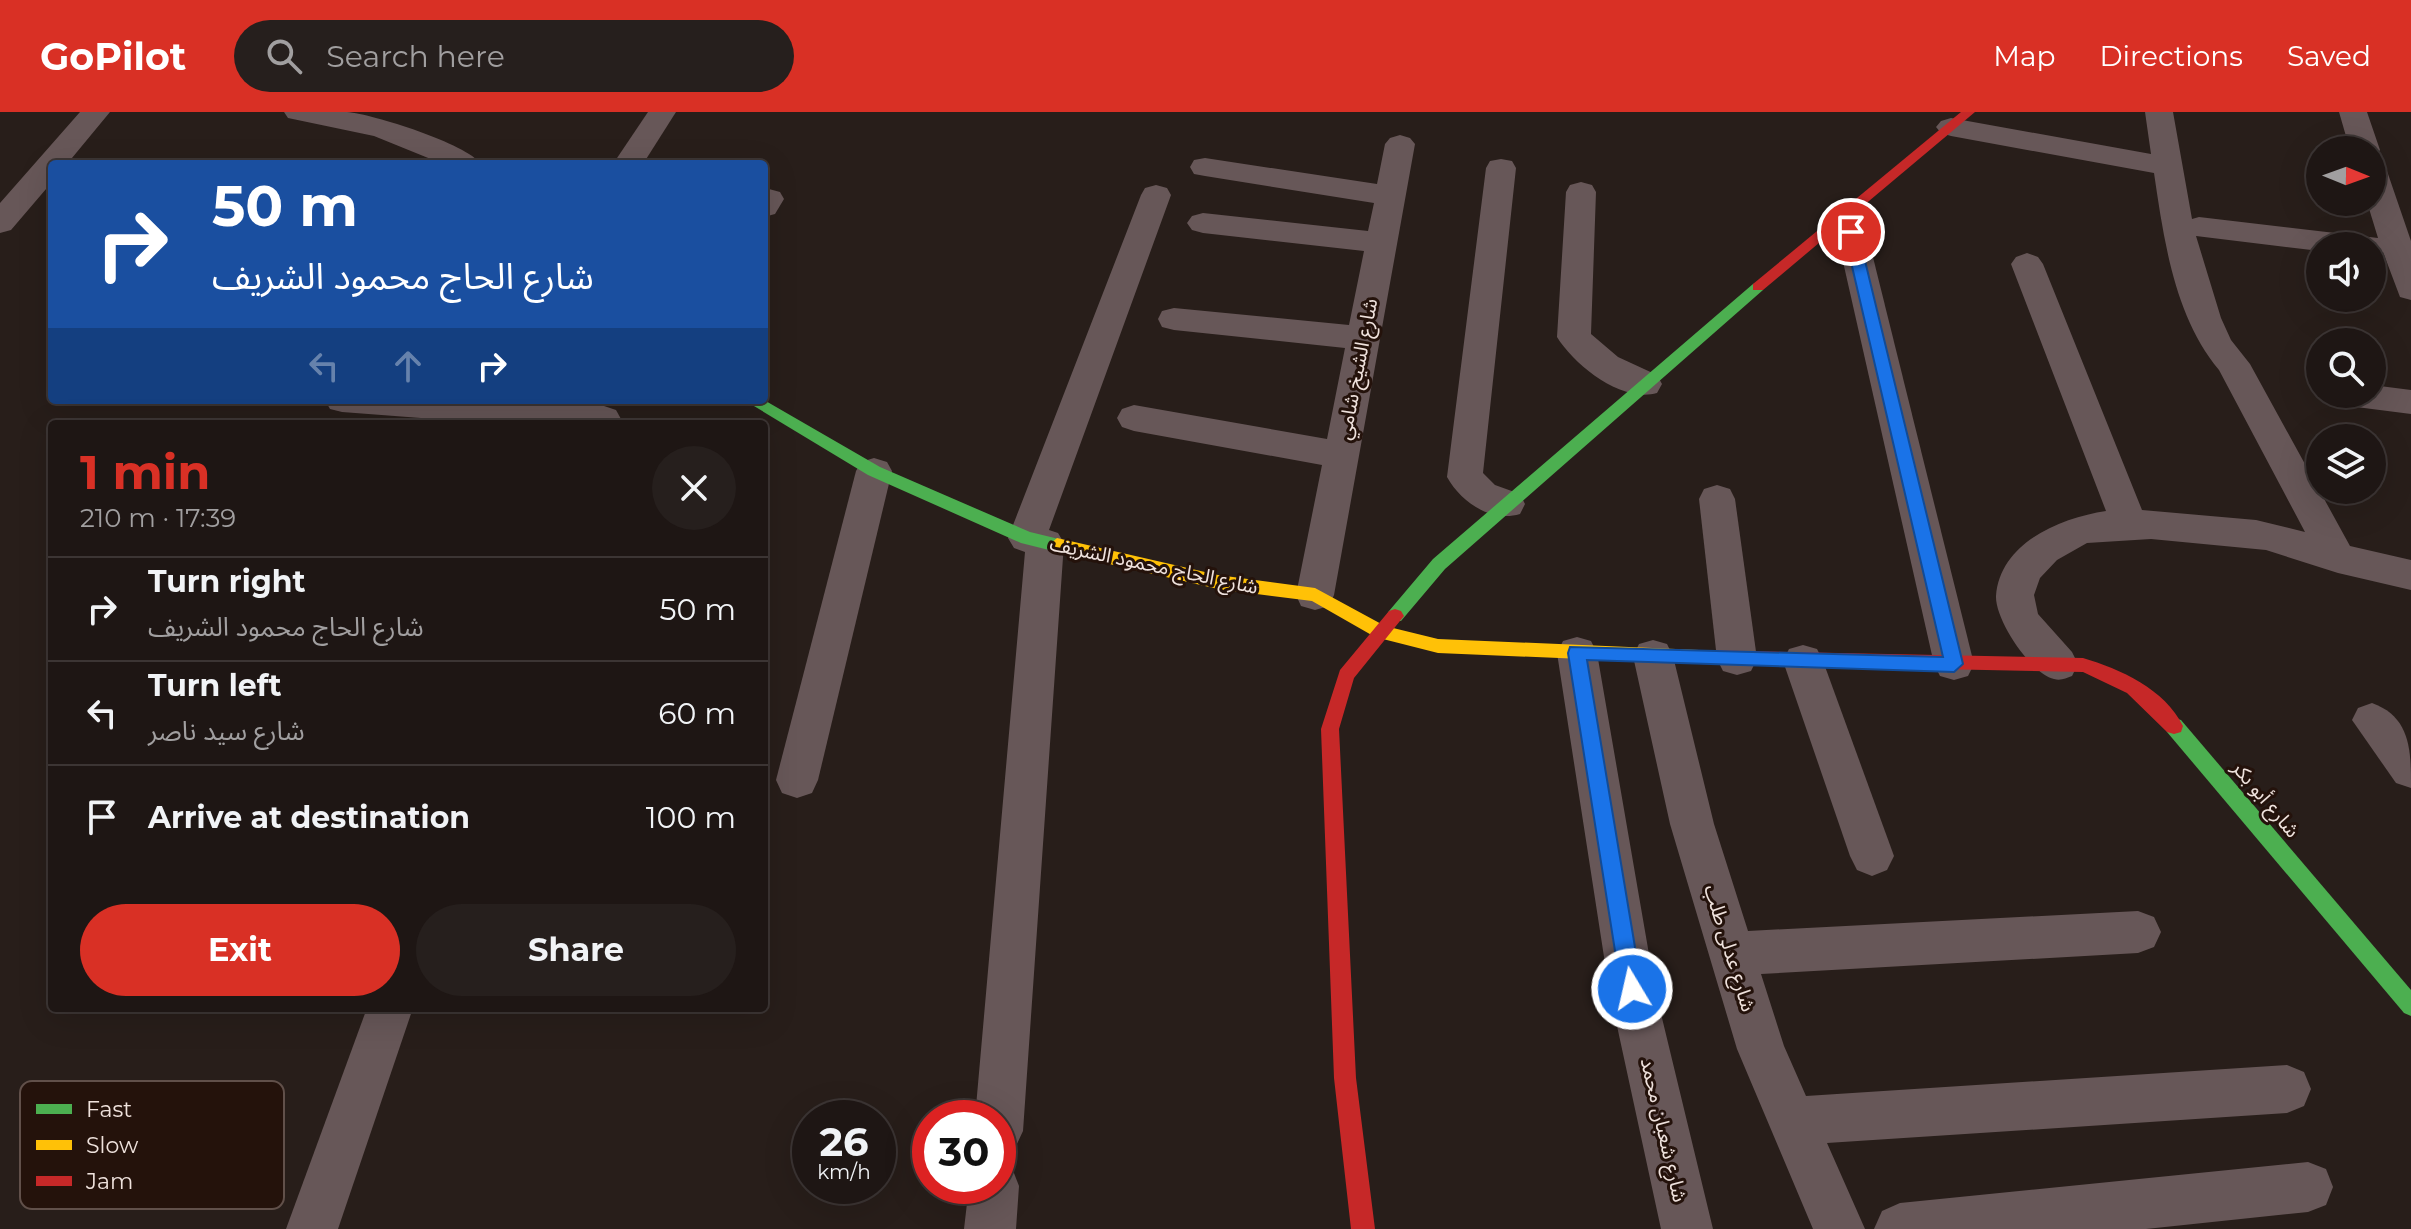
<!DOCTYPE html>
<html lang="en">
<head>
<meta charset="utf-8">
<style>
  body { margin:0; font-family:Montserrat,"Noto Sans Arabic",sans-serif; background:#261f1d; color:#f1f3f6; height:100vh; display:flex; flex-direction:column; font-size:30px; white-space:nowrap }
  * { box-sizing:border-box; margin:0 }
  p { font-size:26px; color:#a19fa0 }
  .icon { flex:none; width:44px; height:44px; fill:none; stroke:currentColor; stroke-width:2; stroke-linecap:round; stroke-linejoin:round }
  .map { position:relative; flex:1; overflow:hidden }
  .side { position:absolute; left:48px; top:308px; width:720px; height:592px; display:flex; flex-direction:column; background:#1e1614; border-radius:8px; box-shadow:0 8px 32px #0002,0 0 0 2px #3c3534 }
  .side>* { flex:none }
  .banner { position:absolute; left:48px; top:48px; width:720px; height:244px; border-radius:8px; box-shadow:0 8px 32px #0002,0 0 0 2px #3c3534; background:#1a4fa0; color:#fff; overflow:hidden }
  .needle { width:52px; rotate:91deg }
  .buttons { position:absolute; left:2306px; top:24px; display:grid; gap:16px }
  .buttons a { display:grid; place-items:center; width:80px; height:80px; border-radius:50%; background:#1e1614; box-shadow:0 8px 32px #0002,0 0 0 2px #3c3534; font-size:40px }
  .speed { position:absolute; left:792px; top:988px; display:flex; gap:16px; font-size:40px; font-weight:700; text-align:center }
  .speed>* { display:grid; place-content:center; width:104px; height:104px; border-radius:50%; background:#1e1614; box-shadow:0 8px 32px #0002,0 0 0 2px #3c3534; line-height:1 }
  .speed small { font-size:20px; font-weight:400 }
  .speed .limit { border:12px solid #d22; background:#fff; color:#111 }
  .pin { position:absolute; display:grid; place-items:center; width:68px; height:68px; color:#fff; margin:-34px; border:4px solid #fff; border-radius:50%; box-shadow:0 2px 8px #0007 }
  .me { position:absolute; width:88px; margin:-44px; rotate:351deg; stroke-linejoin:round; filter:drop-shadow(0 0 6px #0008) }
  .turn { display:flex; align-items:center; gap:28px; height:168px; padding:0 32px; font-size:36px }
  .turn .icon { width:104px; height:104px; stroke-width:2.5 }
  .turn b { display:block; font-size:56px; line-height:68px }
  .lanes { display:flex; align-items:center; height:76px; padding:0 32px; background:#0003; justify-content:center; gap:40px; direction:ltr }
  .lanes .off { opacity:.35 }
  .round { display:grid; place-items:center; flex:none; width:84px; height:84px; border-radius:42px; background:#261f1d }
  .summary { display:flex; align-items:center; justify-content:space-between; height:136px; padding:0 32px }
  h1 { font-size:48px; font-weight:700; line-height:60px; color:#d93025 }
  .action { display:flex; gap:16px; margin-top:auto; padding:16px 32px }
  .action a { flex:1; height:92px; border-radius:48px; background:#d93025; color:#fff; font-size:32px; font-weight:700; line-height:92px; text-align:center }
  .action a+a { background:#261f1d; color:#f1f3f6 }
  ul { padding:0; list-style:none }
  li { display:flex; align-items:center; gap:24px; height:104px; padding:0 32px; border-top:2px solid #3c3534 }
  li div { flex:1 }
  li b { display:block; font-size:30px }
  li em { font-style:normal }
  header { display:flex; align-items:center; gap:48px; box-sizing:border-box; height:112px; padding:0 40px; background:#d93025; color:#fff }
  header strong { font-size:38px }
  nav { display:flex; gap:44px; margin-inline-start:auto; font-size:28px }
  .search { width:560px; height:72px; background:#261f1d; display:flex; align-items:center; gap:20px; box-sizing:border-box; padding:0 28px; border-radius:44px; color:#a19fa0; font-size:30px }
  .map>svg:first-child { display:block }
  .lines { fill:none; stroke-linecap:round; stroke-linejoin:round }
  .street { fill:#675758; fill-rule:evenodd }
  .fast { fill:#4caf50; fill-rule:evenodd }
  .slow { fill:#ffc107; fill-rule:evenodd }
  .jam { fill:#c62828; fill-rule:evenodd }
  .route { fill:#1a73e8; stroke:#114b97; stroke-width:2 }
  .labels { text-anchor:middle; stroke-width:6; stroke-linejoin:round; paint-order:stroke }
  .street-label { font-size:20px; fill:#efe2dd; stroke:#24120b }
  .key { fill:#24120b; stroke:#61504a; stroke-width:2 }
  .key-label { font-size:22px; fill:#efe2dd }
</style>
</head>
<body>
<header>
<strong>GoPilot</strong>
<div class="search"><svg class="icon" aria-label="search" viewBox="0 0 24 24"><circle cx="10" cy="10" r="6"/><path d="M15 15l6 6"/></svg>Search here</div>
<nav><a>Map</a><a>Directions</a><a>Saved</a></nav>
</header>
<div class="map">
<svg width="2411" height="1117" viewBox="0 0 2411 1117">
  <rect width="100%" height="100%" fill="#281e1a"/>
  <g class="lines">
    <!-- street -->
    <g class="street">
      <polygon points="80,0 110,0 67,52 52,52 52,70 11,118 0,121 0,91"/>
      <path d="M 284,0 C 304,0 326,0 347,0 C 373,2 467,32 481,52 L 443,52 L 374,24 L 288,6 Z"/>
      <polygon points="648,0 676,0 643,52 613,52"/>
      <path d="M 2145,0 L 2173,0 L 2192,107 L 2199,105 L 2378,126 L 2367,90 L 2372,90 L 2372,50 L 2383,52 L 2387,59 L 2411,129 L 2411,188 L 2400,185 L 2383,140 L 2372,144 L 2372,134 L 2320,134 L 2320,139 L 2196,124 L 2221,206 L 2231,228 L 2250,252 L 2350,434 L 2411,448 L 2411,478 L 2338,461 L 2266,438 L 2151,427 L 2087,431 L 2057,448 L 2040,466 L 2034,483 L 2038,502 L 2072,540 L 2078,552 L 2072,564 C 2066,566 2061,569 2054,567 C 2031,562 1995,508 1996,484 C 2000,430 2061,406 2106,399 L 2011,152 L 2016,145 L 2027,141 L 2038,145 L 2043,152 L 2142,398 L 2256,408 L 2305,420 L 2219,258 C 2174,204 2164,128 2154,61 L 1951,24 L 1941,21 L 1936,15 L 1941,9 L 1951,6 L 2151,42 Z"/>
      <polygon points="2339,0 2367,0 2380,38 2375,44 2372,45 2372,38 2350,38"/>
      <polygon points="1400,23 1410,26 1415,32 1334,483 1329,494 1315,498 1301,494 1296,483 1322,353 1134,319 1122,315 1117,306 1122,297 1134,293 1327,327 1345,236 1174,218 1162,215 1158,207 1162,199 1174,196 1349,213 1364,139 1203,121 1192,118 1187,111 1192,104 1203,101 1368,119 1374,91 1205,64 1194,62 1190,55 1194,48 1205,46 1377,72 1385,32 1390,26"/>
      <path d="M 1501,47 L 1512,49 L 1516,56 L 1483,361 L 1495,373 L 1520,382 L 1525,392 L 1520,402 C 1491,411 1461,390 1447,365 L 1486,56 L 1490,49 Z"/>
      <path d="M 1581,70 L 1592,73 L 1596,80 L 1591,222 L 1618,245 L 1657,263 L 1662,272 L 1657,281 C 1622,291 1575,254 1557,225 L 1566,80 L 1570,73 Z"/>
      <polygon points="1156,73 1167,76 1171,83 1049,418 1058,421 1064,431 1023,1019 1015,1036 998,1044 998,1006 975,1006 1025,440 1014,436 1008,426 1141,83 1145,76"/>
      <polygon points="769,77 780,80 784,87 775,102 764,105 764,79"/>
      <polygon points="1847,91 1858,94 1862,101 1974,552 1968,564 1954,568 1940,564 1934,552 1832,101 1836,94"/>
      <polygon points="2372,273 2411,278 2411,302 2325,291 2320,282 2372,282"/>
      <polygon points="325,288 515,288 604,294 616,298 621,307 619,312 500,312 342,300 330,297"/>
      <polygon points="874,346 887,350 892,359 818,668 812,681 797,686 782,681 776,668 856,359 861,350"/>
      <polygon points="1717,373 1730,377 1735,387 1757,547 1751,559 1737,563 1723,559 1717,547 1699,387 1704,377"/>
      <polygon points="1577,525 1591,529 1597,541 1655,877 1713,1117 1661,1117 1609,877 1557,541 1563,529"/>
      <polygon points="1653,528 1667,532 1673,544 1714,712 1748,819 2138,799 2154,805 2161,820 2154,835 2138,841 1761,862 1784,934 1806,984 2287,953 2304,960 2311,977 2304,994 2287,1001 1827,1031 1865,1117 1813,1117 1737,937 1670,712 1633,544 1639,532"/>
      <polygon points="1803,533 1817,537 1823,549 1894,744 1887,758 1872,764 1857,758 1850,744 1783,549 1789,537"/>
      <path d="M 2372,591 C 2411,605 2411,639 2411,676 L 2396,671 L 2352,608 L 2358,596 Z"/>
      <polygon points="367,896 413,896 338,1117 286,1117"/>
      <polygon points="998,1050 1012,1056 1019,1074 1016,1117 964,1117 969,1074 998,1074"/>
      <polygon points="2308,1050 2326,1057 2333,1075 2326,1093 2308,1100 2146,1117 1874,1117 1882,1099 1900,1091"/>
    </g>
    <!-- fast -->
    <g class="fast">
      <polygon points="1758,170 1763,172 1763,178 1445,457 1401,509 1389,509 1386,504 1389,499 1433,447 1753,172"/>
      <polygon points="744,288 764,288 880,355 1030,420 1063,428 1065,433 1057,440 1021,431 868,363"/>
      <polygon points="2174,606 2181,608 2411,878 2411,904 2404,901 2167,620 2165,614 2167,608"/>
    </g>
    <!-- slow -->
    <polygon class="slow" points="1057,426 1218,463 1315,476 1385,514 1438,527 1699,538 1705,540 1708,545 1705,550 1699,552 1438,541 1375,525 1312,489 1218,477 1057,440 1049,433"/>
    <!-- jam -->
    <g class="jam">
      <polygon points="1961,0 1975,0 1763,178 1753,178 1753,172"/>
      <polygon points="1395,497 1401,499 1404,504 1354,566 1339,617 1356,966 1375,1117 1351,1117 1334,966 1321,617 1340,558 1389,499"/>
      <path d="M 1699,538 L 2083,546 C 2120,557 2165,577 2183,614 L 2181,620 L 2174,622 L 2167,620 L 2127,581 L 2083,560 L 1699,552 L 1693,550 L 1690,545 L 1693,540 Z"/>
    </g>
  </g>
  <!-- route -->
  <polygon class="route" points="1851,116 1858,120 1963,552 1954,560 1587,548 1642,877 1639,884 1632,887 1624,884 1621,877 1568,541 1570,535 1943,545 1844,120"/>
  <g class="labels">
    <!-- street labels -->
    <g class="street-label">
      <text transform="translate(1357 257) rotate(-79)" y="7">شارع الشيخ شامي</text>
      <text transform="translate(1154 453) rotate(12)" y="7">شارع الحاج محمود الشريف</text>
      <text transform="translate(2266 687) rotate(50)" y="7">شارع أبو بكر</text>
      <text transform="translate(1730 836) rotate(73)" y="7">شارع عدلى طلب</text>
      <text transform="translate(1664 1018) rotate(77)" y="7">شارع شعبان محمد</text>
    </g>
  </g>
  <!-- legend -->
  <rect x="20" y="969" width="264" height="128" rx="12" class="key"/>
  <rect x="36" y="992" width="36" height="10" fill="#4caf50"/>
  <rect x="36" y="1028" width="36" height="10" fill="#ffc107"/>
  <rect x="36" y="1064" width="36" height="10" fill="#c62828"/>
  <g class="key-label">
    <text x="86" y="1005">Fast</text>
    <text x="86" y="1041">Slow</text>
    <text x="86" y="1077">Jam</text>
  </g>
</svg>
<div class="buttons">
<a><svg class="needle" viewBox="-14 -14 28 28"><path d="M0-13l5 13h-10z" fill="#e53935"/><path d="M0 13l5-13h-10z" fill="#a19fa0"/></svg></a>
<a><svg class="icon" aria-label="sound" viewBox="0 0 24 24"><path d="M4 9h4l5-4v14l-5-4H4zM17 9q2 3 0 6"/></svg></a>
<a><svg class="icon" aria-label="search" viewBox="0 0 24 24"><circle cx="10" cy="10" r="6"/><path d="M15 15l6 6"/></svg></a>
<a><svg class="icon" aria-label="layers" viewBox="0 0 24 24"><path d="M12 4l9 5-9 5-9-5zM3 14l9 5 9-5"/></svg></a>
</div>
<div class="speed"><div>26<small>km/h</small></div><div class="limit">30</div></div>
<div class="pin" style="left:1851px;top:120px;background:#d93025"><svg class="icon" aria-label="arrive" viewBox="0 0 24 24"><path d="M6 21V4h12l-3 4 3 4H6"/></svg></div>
<svg class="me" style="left:1632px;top:877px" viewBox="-20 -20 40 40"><circle r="17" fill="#1a73e8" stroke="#fff" stroke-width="3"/><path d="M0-11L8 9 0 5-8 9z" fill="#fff"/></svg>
<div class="banner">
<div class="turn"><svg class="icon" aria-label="right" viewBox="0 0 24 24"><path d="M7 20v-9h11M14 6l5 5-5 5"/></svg><div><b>50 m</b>شارع الحاج محمود الشريف</div></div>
<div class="lanes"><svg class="icon off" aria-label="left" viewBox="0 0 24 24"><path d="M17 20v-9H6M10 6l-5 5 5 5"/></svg><svg class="icon off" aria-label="ahead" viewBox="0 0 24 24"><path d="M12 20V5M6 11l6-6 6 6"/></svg><svg class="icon" aria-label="right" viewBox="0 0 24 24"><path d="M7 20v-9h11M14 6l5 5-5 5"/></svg></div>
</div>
<section class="side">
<div class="summary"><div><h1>1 min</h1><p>210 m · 17:39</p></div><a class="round"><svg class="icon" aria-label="close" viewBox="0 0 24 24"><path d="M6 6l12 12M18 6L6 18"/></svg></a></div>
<ul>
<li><svg class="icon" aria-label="right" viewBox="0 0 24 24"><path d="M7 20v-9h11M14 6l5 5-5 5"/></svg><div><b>Turn right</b><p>شارع الحاج محمود الشريف</p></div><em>50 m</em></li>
<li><svg class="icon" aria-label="left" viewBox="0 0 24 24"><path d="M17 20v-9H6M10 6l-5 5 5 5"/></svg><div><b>Turn left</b><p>شارع سيد ناصر</p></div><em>60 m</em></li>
<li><svg class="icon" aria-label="arrive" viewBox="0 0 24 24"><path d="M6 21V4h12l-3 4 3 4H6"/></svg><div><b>Arrive at destination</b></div><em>100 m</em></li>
</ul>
<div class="action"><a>Exit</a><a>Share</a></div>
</section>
</div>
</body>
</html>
